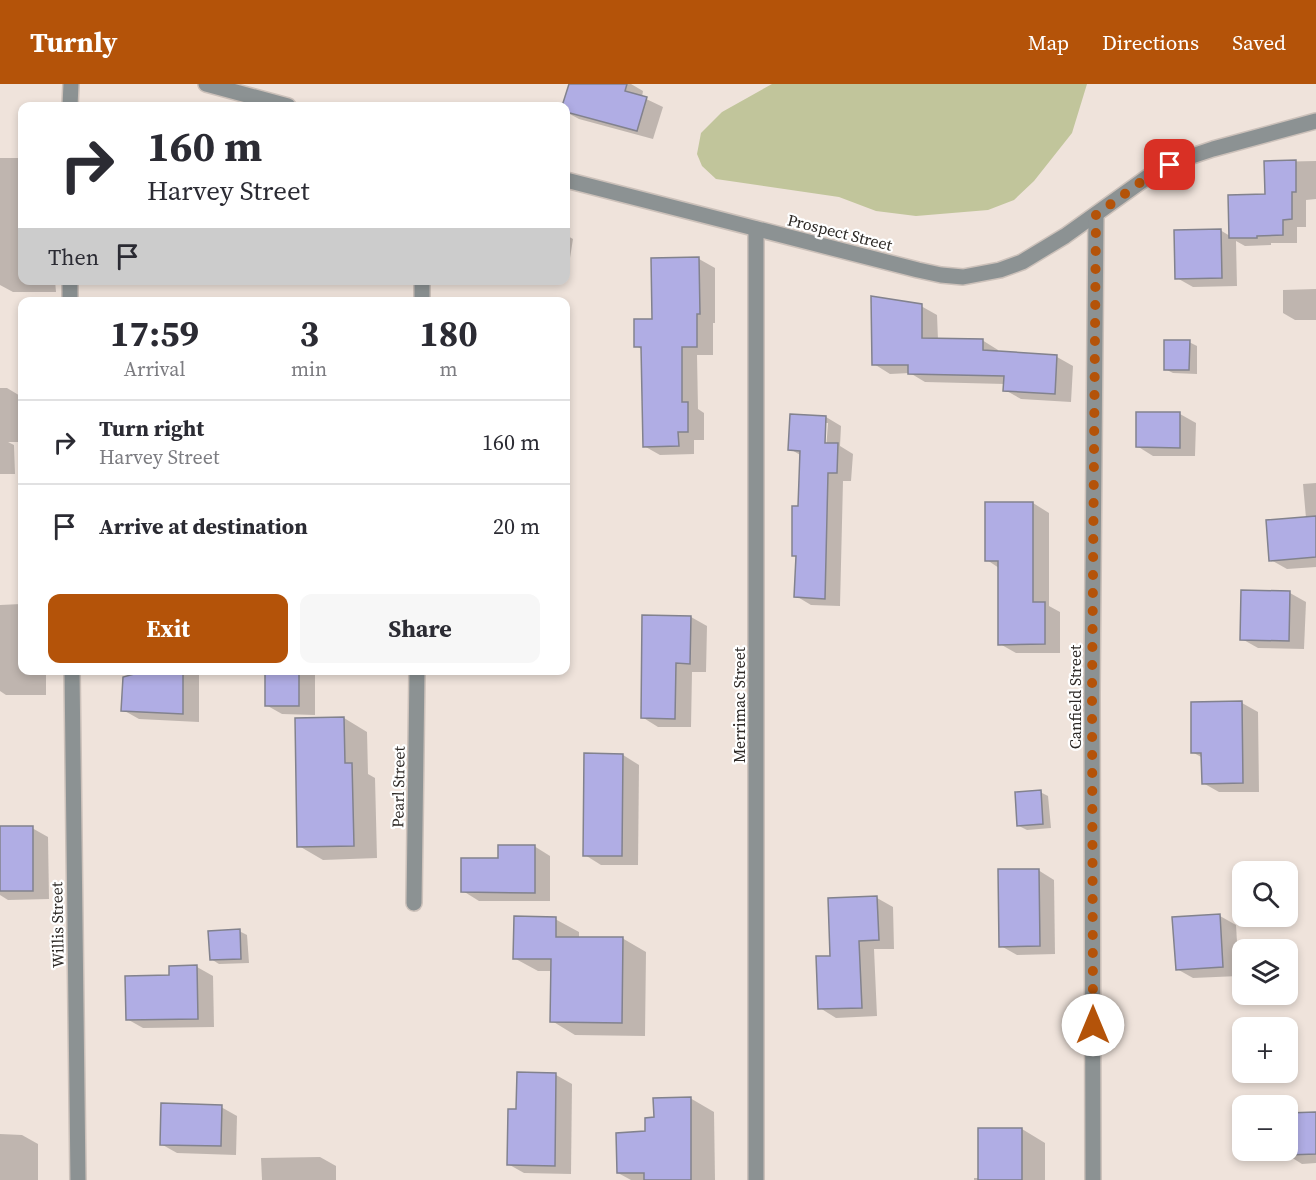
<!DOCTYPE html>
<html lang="en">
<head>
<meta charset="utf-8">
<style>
  body { margin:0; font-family:"Source Serif 4",serif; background:#f7f7f7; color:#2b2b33; height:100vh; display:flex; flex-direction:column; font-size:22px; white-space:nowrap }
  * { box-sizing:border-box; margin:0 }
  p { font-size:20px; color:#7c7c81 }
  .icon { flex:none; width:33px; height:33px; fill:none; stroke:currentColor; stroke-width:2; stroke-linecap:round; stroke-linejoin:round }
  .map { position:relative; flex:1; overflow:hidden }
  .details { position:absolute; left:18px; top:213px; width:552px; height:378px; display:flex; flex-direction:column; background:#fff; border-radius:12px; box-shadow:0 3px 9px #0003 }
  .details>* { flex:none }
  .guide { position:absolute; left:18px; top:18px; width:552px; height:183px; border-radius:12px; box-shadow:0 3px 9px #0003; background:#fff; color:#2b2b33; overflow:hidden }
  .tools { position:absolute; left:1232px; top:777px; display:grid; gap:12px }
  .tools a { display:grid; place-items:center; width:66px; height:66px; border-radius:12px; background:#fff; box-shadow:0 3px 9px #0003; font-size:30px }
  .pin { position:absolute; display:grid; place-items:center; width:51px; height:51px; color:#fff; margin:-26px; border-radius:12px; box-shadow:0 3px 9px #0006 }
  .me { position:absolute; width:66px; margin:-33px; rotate:0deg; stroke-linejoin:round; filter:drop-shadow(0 0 4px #0008) }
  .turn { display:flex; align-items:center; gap:21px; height:126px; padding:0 30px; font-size:27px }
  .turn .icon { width:78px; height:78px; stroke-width:2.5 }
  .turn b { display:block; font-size:42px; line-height:51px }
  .then { display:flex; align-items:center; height:57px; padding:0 30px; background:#0003; gap:12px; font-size:22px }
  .eta { display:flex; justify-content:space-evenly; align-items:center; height:102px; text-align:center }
  .eta b { font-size:36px; font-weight:700; line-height:42px }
  .action { display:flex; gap:12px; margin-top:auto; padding:12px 30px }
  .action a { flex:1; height:69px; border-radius:12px; background:#b45309; color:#fff; font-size:24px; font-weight:700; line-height:69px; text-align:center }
  .action a+a { background:#f7f7f7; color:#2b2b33 }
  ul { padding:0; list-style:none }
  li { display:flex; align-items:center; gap:18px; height:84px; padding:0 30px; border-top:2px solid #e1e1e2 }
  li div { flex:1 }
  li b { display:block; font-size:22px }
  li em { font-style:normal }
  header { display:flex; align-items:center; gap:36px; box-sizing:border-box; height:84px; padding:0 30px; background:#b45309; color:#fff }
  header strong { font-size:28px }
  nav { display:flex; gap:33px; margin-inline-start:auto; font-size:21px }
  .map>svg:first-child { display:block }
  .green { fill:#c1c59b }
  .shadow { fill:#0003; fill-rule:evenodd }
  .building { fill:#b0ade4; stroke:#82828d; stroke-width:1.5 }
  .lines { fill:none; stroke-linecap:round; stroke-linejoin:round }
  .street-casing { stroke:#ccc1ba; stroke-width:18 }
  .street { stroke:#8c9293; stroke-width:15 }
  .route { stroke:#b45309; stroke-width:10; stroke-dasharray:0 18 }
  .labels { text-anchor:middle; stroke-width:4.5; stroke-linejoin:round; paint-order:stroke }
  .street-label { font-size:16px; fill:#2c2825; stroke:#fff }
</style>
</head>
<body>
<header>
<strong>Turnly</strong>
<nav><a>Map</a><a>Directions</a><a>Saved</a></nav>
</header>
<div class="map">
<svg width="1316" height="1096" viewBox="0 0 1316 1096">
  <rect width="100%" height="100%" fill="#efe3db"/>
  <!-- green -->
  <polygon class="green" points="772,0 1087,0 1072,49 1034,97 1014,116 988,126 916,132 876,127 839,113 716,95 702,82 697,70 701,49 722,28"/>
  <!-- shadow -->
  <g class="shadow">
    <polygon points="570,0 631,0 643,7 642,13 663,23 653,55 579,35 566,28 566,22 564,22"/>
    <polygon points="0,74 22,74 22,196 55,196 56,208 13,208 0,201"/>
    <polygon points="1316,77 1316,115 1306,116 1306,143 1297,143 1297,159 1271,159 1271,161 1245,162 1236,157 1237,202 1193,203 1177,194 1220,146 1230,152 1267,111 1266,78"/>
    <polygon points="566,151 573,155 567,193 566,193"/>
    <polygon points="699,175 715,184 715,239 713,239 713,271 697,271 698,325 704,329 704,356 694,356 694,370 660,371 644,362 643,266 636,262"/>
    <polygon points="1316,205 1316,236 1295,236 1283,229 1283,206"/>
    <polygon points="921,222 937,231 938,256 982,256 998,266 998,268 1057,273 1073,282 1071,318 1021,315 1005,306 1005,300 925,298 910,289 890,290 874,280"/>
    <polygon points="1189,258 1197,262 1197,290 1173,289 1165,285"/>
    <polygon points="0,304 7,304 22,313 22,358 8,358 14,361 15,390 0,390"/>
    <polygon points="1180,330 1196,339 1195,372 1153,372 1137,362"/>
    <path d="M 826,333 L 841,342 L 840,362 L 853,370 L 851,397 L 843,397 L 840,522 L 811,521 L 796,512 L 798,473 L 793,471 L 799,423 L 802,372 L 790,365 ZM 825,339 L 828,339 L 826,366 L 823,366 Z"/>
    <polygon points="1316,399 1316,483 1287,485 1271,476 1306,434 1303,400"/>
    <polygon points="1033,419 1049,429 1049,522 1060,528 1060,569 1016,569 1000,560 999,484 987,476"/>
    <polygon points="1290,509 1306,518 1304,565 1258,564 1242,555"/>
    <polygon points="21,520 22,521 22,586 46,586 46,611 6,611 0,607 0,521"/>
    <polygon points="644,532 691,533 707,542 706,588 692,588 691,643 658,643 642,633"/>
    <polygon points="142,586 199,586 199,638 139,635 123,626 142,590"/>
    <polygon points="267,586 307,586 315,591 315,631 282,630 266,621"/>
    <polygon points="1242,619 1258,628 1259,708 1219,708 1203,699 1203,674 1192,668"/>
    <polygon points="344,634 367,648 368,690 375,694 377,774 323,776 299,762"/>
    <polygon points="623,671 639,681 638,781 601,781 585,771"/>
    <polygon points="1040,708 1048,712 1051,744 1027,746 1019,742"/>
    <polygon points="0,744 32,744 48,753 49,815 8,816 0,811"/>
    <polygon points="534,762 550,772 550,817 479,817 463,807 499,775"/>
    <polygon points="1038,786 1054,796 1055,870 1017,871 1001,862"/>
    <polygon points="877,814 893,823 894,865 874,865 877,932 836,934 820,924 832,873"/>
    <polygon points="1220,832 1236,841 1239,892 1193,894 1177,885 1174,835"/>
    <polygon points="555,835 579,848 579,855 622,854 646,868 645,952 575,951 552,937 552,887 538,887 514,874"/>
    <polygon points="239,847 247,851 249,879 219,880 211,875"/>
    <polygon points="197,883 213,892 214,943 143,944 127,935 170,893"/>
    <polygon points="556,991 572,1000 571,1090 524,1089 508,1080 518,1026"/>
    <polygon points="690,1014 714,1028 715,1096 631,1096 618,1089 655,1035"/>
    <polygon points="221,1023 237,1032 236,1071 177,1069 161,1060"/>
    <polygon points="1316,1030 1316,1079 1302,1080 1286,1070 1285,1066 1287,1066 1287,1031"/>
    <polygon points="1022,1045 1045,1059 1045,1096 974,1096 974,1094 980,1094"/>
    <polygon points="0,1050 22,1051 38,1060 38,1096 0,1096"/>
    <polygon points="320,1073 336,1082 336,1096 262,1096 261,1074"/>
  </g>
  <!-- building -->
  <g class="building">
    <polygon points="569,0 627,0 625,7 647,13 637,47 566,28 566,22 562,22"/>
    <polygon points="1296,76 1296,108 1292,108 1292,135 1283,136 1283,151 1257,152 1257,154 1229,154 1228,111 1265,110 1264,77"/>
    <polygon points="1221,145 1222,194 1175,195 1174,146"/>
    <polygon points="699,173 700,230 697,230 697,263 682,263 682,318 688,318 688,348 678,348 679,362 643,363 641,263 634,263 634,235 652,235 651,174"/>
    <polygon points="871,212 922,220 922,254 983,255 983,266 1057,271 1055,310 1003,307 1004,292 908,290 908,281 872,281"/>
    <polygon points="1164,256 1190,256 1189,286 1164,286"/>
    <polygon points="1136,328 1180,328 1180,364 1136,363"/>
    <polygon points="790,330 826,332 825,359 838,359 837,389 828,389 825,515 794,513 796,472 792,472 792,422 798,422 800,367 788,366"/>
    <polygon points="985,418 1033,418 1033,518 1045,518 1045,560 998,561 998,477 985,477"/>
    <polygon points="1316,432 1316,473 1269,477 1266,436"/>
    <polygon points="1241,506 1290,507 1289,557 1240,556"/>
    <polygon points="642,531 691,532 690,580 676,579 675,635 641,634"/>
    <polygon points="149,586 183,586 183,630 121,627 123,593"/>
    <rect x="265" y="586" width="34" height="36"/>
    <polygon points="1242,617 1243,699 1202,700 1201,669 1191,669 1191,618"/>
    <polygon points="344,633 345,679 352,679 354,762 297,763 295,634"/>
    <polygon points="584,669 623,670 622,772 583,772"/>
    <polygon points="1041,706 1043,740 1017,742 1015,708"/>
    <rect x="0" y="742" width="33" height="65"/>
    <polygon points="498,761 535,761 535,809 461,808 461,774 498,774"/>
    <polygon points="998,785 1039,785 1040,862 999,863"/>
    <polygon points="877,812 879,856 859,857 862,924 818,925 816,872 830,872 828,814"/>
    <polygon points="1220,830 1223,883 1176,886 1172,833"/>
    <polygon points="514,832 556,833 556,853 623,853 622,939 550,938 551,875 513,875"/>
    <polygon points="240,845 241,875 210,876 208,847"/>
    <polygon points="197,881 198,935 126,936 125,892 169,891 169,882"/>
    <polygon points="517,988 556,989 555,1082 507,1081 508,1025 516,1025"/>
    <polygon points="691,1013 691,1096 644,1096 644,1089 617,1089 616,1049 645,1047 645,1034 654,1033 653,1014"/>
    <polygon points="161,1019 222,1021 221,1062 160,1061"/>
    <polygon points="1316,1028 1316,1070 1287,1071 1287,1029"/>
    <rect x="978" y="1044" width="44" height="52"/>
  </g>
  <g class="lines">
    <!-- street casing -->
    <g class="street-casing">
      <g id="street">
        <polyline points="206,0 288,22"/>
        <polyline points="70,22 71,0"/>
        <polyline points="566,96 918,186 941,191 963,193 1000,186 1022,178 1065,152 1156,87 1183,75 1213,65 1316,37"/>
        <polyline points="70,218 70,196"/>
        <polyline points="422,218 422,196"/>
        <polyline points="72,586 78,1096"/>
        <polyline points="414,819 417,586"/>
        <polyline points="756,1096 756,145"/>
        <polyline points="1093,1096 1092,610 1096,131"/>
      </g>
    </g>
    <!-- street -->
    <use href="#street" class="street"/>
  </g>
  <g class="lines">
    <!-- route -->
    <polyline class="route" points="1093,941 1092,610 1096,131 1156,87 1170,81"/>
  </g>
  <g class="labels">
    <!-- street labels -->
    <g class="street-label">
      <text transform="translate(840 148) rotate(14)" y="6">Prospect Street</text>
      <text transform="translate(1075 613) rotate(-90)" y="6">Canfield Street</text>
      <text transform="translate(739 621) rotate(-90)" y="6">Merrimac Street</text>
      <text transform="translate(398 703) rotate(-89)" y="6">Pearl Street</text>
      <text transform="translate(57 841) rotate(-91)" y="6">Willis Street</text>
    </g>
  </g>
</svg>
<div class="tools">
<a><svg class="icon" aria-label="search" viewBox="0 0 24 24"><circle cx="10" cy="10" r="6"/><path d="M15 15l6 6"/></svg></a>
<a><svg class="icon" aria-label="layers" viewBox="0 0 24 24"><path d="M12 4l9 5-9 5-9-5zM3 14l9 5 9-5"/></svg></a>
<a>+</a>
<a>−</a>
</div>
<div class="pin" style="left:1170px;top:81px;background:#d93025"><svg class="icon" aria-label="arrive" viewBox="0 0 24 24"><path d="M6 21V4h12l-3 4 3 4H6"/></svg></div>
<svg class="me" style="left:1093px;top:941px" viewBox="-20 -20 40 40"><circle r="19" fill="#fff"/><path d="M0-13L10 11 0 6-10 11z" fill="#b45309"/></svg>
<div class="guide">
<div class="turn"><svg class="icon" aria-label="right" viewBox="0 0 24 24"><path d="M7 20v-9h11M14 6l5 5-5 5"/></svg><div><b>160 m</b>Harvey Street</div></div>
<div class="then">Then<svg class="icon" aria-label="arrive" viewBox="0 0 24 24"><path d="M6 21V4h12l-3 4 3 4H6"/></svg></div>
</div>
<section class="details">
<div class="eta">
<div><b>17:59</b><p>Arrival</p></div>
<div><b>3</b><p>min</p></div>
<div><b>180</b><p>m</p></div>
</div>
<ul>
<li><svg class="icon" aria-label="right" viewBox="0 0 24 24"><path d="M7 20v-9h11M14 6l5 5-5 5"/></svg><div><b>Turn right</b><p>Harvey Street</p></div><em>160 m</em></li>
<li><svg class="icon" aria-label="arrive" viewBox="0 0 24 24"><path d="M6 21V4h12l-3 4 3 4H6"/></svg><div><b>Arrive at destination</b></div><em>20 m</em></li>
</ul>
<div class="action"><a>Exit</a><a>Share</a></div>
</section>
</div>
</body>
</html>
